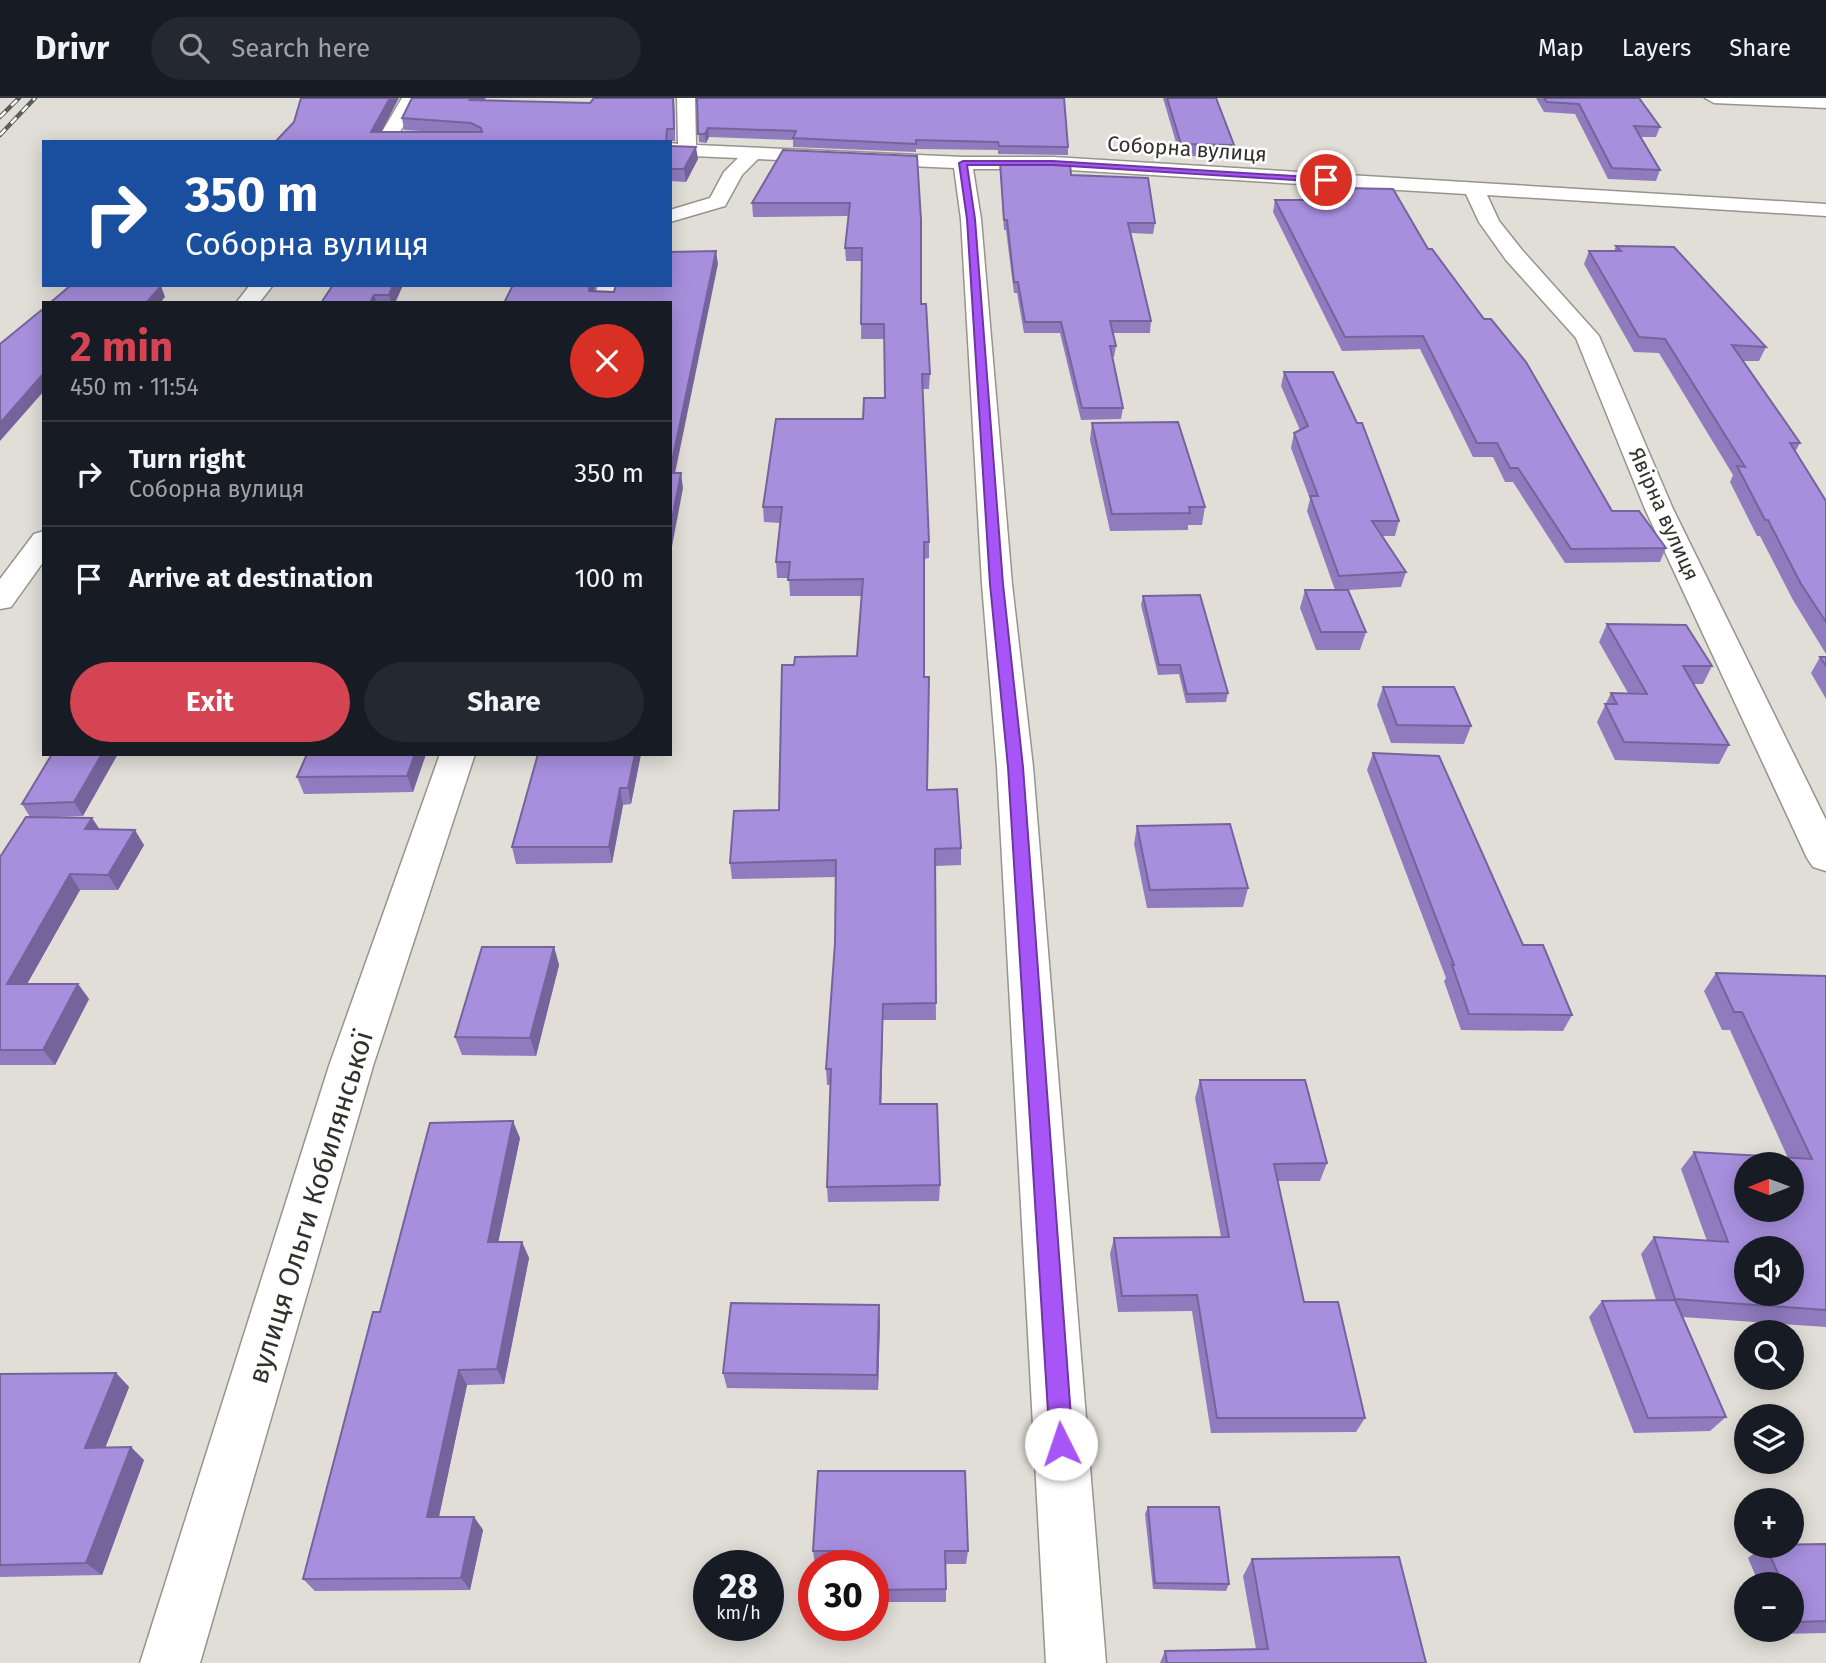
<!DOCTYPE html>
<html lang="en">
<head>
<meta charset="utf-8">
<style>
  body { margin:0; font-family:"Fira Sans",sans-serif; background:#242831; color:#f1f3f6; height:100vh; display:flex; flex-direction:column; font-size:26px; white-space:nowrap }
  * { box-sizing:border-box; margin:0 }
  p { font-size:23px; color:#9ea1a6 }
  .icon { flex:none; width:38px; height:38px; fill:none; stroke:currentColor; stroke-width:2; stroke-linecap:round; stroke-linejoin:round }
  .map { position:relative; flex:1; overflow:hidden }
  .details { position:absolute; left:42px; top:203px; width:630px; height:455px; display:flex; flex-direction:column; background:#171b24; border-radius:0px; box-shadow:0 4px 18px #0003 }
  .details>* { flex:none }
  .top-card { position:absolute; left:42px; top:42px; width:630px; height:147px; border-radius:0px; box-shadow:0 4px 18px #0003; background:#1a4fa0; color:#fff; overflow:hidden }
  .needle { width:46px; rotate:269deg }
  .fabs { position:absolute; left:1734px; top:1054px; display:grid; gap:14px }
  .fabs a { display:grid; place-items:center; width:70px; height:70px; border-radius:50%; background:#171b24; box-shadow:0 4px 18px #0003; font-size:35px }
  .speed { position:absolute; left:693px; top:1452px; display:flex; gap:14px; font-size:35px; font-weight:700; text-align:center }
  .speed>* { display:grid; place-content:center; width:91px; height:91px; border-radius:50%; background:#171b24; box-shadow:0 4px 18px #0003; line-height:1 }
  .speed small { font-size:18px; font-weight:400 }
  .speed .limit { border:10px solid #d22; background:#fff; color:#111 }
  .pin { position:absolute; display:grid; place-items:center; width:60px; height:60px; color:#fff; margin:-30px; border:4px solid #fff; border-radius:50%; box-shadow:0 2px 7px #0007 }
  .me { position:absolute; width:77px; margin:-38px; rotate:356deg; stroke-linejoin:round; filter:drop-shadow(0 0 5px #0008) }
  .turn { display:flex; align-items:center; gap:24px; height:147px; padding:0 28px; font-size:32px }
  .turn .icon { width:91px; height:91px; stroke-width:2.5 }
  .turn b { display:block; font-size:49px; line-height:60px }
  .round { display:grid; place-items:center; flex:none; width:74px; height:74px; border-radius:37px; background:#242831 }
  .summary { display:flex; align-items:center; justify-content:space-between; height:119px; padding:0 28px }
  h1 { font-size:42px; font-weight:700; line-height:52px; color:#d44453 }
  .primary-button { display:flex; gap:14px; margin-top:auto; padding:14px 28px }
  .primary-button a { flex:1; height:80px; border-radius:42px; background:#d44453; color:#fff; font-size:28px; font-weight:700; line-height:80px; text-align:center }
  .primary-button a+a { background:#242831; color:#f1f3f6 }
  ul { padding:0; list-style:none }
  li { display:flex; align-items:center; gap:21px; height:105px; padding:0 28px; border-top:2px solid #363941 }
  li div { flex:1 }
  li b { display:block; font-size:26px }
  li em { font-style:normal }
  header { display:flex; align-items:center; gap:42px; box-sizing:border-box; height:98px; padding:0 35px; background:#171b24; border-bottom:2px solid #363941 }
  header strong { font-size:33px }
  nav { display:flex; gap:38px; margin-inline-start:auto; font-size:24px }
  .search { width:490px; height:63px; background:#242831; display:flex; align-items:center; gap:18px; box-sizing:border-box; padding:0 24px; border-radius:38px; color:#9ea1a6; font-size:26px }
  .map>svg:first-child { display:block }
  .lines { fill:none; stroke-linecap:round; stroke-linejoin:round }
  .minor-casing { stroke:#97948e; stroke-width:3 }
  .minor { fill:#fff; fill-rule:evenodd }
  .rail-casing { stroke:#5e5c59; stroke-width:4.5 }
  .rail { stroke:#fff; stroke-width:2.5; stroke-dasharray:8; stroke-linecap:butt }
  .wall { fill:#907bbf }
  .shaded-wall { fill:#75649b }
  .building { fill:#a78fde; stroke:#75649b; stroke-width:2; fill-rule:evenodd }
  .route { fill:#a855f7; stroke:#6d37a1; stroke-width:2 }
  .labels { text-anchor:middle; stroke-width:5; stroke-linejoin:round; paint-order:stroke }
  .far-street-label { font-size:21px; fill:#32312f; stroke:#fff }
  .near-street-label { font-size:28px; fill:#32312f; stroke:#fff }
</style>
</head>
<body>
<header>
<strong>Drivr</strong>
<div class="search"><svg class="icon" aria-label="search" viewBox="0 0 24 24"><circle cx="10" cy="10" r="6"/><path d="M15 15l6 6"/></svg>Search here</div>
<nav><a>Map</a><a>Layers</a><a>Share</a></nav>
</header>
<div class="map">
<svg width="1826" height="1565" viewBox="0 0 1826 1565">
  <rect width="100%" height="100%" fill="#e1ded8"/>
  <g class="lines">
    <!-- minor casing -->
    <g class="minor-casing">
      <g id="minor">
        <polygon points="402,0 420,0 394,44 376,44"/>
        <polygon points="677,0 695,0 696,47 963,59 1053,59 1826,106 1826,118 1487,97 1499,123 1522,152 1599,238 1673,411 1826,722 1826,773 1813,769 1807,760 1645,411 1576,240 1506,162 1479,124 1466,96 1053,71 973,71 981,121 1012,486 1033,669 1106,1565 1046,1565 997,669 982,486 961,121 954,70 758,61 742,77 725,108 670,124 670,112 710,100 724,74 738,60 670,57 670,45 678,46"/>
        <polygon points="1705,0 1826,0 1826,10 1714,5"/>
        <polygon points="250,187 273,187 259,205 236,205"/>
        <polygon points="598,187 620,187 615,205 593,205"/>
        <polygon points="44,433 44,463 11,509 0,511 0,481 34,436"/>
        <polygon points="440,656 475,656 373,968 200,1565 140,1565 329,968"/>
      </g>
    </g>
    <!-- minor -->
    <use href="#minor" class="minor"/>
    <!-- rail casing -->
    <g class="rail-casing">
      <g id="rail">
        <polyline points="0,19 19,0"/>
        <polyline points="0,37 35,0"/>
      </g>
    </g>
    <!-- rail -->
    <use href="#rail" class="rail"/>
  </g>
  <!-- wall -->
  <g class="wall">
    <polygon points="594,0 674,0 675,43 381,34 438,34 404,32 402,20 483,3 590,5"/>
    <polygon points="697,0 1068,49 1068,57 998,56 998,52 916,51 916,54 793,49 793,42 709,39 706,45 699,44"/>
    <polygon points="1163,0 1216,0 1234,47 1232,59 1180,58"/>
    <polygon points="1536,0 1639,0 1660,29 1656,39 1640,39 1660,72 1656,83 1608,81 1575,16 1544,14"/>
    <polygon points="670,48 698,61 686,84 670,83"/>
    <polygon points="917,58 921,206 930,276 929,291 922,291 929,444 929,460 924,461 924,579 927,692 961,750 961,767 935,768 936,922 883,922 881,1006 940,1087 939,1103 828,1104 827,1089 830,987 827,987 826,971 835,845 836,779 732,781 730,765 779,712 794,567 857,558 862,498 790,498 789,480 777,480 776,464 781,425 764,424 763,409 863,321 885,300 884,241 861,241 862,163 846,163 845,150 848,118 753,119 752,105"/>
    <polygon points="1000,64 1071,77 1155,125 1153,136 1131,135 1151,223 1150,235 1112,235 1116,248 1114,259 1112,259 1123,310 1121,321 1081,322 1060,235 1024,235 1017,195 1014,195 1006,132 1004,132 1000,74"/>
    <polygon points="1342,90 1428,151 1612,413 1666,450 1660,464 1565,465 1513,384 1505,384 1493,359 1473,359 1420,251 1342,253 1273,114 1275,102 1339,102"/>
    <polygon points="1616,148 1766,249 1759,263 1743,263 1800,345 1795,354 1826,403 1826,556 1793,502 1760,438 1757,438 1730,384 1733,377 1659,255 1634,254 1584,166 1589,153 1614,153"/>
    <polygon points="333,187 403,187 395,205 321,205"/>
    <polygon points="1284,274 1399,423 1395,438 1382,438 1406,474 1401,489 1348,492 1366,534 1360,552 1316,552 1300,510 1305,492 1335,492 1307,413 1310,401 1291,350 1294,335 1300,332 1281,288"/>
    <polygon points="1092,325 1205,409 1202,427 1188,427 1188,432 1110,433 1090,342"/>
    <polygon points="1143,498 1228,595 1226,604 1186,605 1179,576 1158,577 1141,507"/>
    <polygon points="1607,526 1712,568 1703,586 1694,586 1729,647 1719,666 1615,662 1597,624 1611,595 1628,595 1599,544"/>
    <polygon points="1820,559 1826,559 1826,601 1811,575"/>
    <polygon points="1383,589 1471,628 1464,646 1391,645 1377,607"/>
    <polygon points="1373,655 1523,847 1572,917 1563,933 1461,932 1444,883 1446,880 1367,672"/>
    <polygon points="52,656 83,718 54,719 92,720 100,732 144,747 118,792 80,792 27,886 78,886 89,901 55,967 0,967 0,759 30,719 22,706"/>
    <polygon points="307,656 426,656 413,694 304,696 297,679"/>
    <polygon points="641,656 631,706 623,707 612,765 516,766 512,749"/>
    <polygon points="1137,728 1248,790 1243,809 1147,810 1134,746"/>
    <polygon points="554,849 559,867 536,958 462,957 455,939"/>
    <polygon points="1716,875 1826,878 1826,1229 1682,1219 1726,1319 1710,1333 1634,1335 1589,1219 1602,1203 1656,1202 1641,1156 1654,1139 1707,1143 1681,1071 1694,1054 1788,1060 1730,932 1722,932 1704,893"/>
    <polygon points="1200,982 1327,1065 1320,1083 1278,1083 1304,1204 1365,1320 1356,1334 1211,1335 1192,1213 1118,1214 1110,1156 1114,1140 1221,1139 1195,1000"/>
    <polygon points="520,1040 498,1144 522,1144 529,1160 504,1286 467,1287 439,1419 474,1419 483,1432 470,1492 315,1493 303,1481 380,1214"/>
    <polygon points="880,1223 878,1292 727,1290 723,1275"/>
    <polygon points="116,1275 129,1289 105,1350 144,1362 102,1477 0,1479 0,1276"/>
    <polygon points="1148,1409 1229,1486 1226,1493 1153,1491 1145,1416"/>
    <polygon points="1826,1446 1826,1535 1781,1536 1779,1531 1792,1531 1792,1486 1759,1486 1748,1460 1765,1447"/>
    <polygon points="813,1453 968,1453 966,1466 946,1466 946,1504 873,1504 873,1468 815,1466"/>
    <polygon points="1252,1461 1426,1565 1160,1565 1165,1553 1256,1551 1243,1478"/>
  </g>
  <!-- shaded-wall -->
  <g class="shaded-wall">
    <polygon points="390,0 399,0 376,44 371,34"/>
    <polygon points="472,0 486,0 472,14 470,2"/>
    <polygon points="673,0 674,0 675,43 674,31"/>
    <polygon points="708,30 709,39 706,45 705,36"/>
    <polygon points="696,49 698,61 686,84 684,71"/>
    <polygon points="716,153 718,166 672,390 670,373"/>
    <polygon points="393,187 403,187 395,205 391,205 389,197"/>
    <polygon points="590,187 596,187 591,205 589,193"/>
    <polygon points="161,188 165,199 160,205 146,205"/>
    <polygon points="374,197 377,205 370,205"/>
    <polygon points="44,275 44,293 0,343 0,325"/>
    <polygon points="681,375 683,390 670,459 670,432"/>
    <polygon points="102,656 118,656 83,718 74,704"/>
    <polygon points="415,656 426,656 413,694 407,678"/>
    <polygon points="635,656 641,656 631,706 628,690"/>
    <polygon points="620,690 623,707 612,765 609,749"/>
    <polygon points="92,720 102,735 85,731"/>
    <polygon points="135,732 144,747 118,792 108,777"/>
    <polygon points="70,776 80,792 18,902 7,886"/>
    <polygon points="554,849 559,867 536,958 530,940"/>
    <polygon points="78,886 89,901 55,967 43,952"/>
    <polygon points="883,906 883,922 881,1022 880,1006"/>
    <polygon points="513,1023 520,1040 495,1160 488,1144"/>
    <polygon points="522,1144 529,1160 504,1286 497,1271"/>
    <polygon points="879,1207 880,1223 878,1292 877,1277"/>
    <polygon points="459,1272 467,1287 436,1432 427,1419"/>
    <polygon points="116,1275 129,1289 100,1363 85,1350"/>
    <polygon points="131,1349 144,1362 102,1477 86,1465"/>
    <polygon points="474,1419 483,1432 470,1492 461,1480"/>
  </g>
  <!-- building -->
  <g class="building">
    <polygon points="301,0 390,0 371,34 482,34 481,30 471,25 402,20 412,0 472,0 470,2 590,5 594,0 673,0 674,31 667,31 666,44 275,44 294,24"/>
    <polygon points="697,0 1064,0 1068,49 999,48 998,44 916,42 916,46 793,40 796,33 708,30 705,36 698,36"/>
    <polygon points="1167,0 1216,0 1234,47 1181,46"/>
    <polygon points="1544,0 1639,0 1660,29 1634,28 1660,72 1612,70 1579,6 1547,4"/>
    <polygon points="670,48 696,49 684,71 670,71"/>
    <polygon points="783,52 917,58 921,122 921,206 926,206 930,276 922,276 929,444 924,444 924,579 929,579 927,692 957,691 961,750 935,751 936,905 883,906 880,1006 937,1006 940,1087 827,1089 831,971 826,971 835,845 836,762 730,765 734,713 779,712 782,567 794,567 795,559 857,558 863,481 788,482 790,464 776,464 782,409 763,409 776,321 863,321 864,300 885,300 884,226 861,226 862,150 845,150 850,105 752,105"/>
    <polygon points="1000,64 1070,65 1071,77 1148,80 1155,125 1128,125 1151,223 1110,223 1116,248 1110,248 1123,310 1082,310 1061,224 1025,224 1018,184 1014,184 1007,122 1004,122"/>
    <polygon points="1342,90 1393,91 1428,151 1432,151 1484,221 1491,221 1526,264 1612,413 1639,413 1666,450 1571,451 1518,370 1510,370 1497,345 1477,345 1423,238 1345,239 1275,102 1348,102"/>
    <polygon points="1616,148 1674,149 1766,249 1732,247 1800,345 1790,345 1826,403 1826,524 1801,486 1768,422 1765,422 1737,368 1745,369 1665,241 1639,239 1589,153 1621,153"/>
    <polygon points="716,153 670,373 670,205 504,205 513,187 590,187 589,193 614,194 616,187 670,187 670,154"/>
    <polygon points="71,187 147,187 161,188 146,205 50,205"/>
    <polygon points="333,187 393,187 389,197 374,197 370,205 321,205"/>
    <polygon points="44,210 44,275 0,325 0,246"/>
    <polygon points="1284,274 1333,274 1357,325 1362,325 1399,423 1372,423 1406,474 1339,478 1310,398 1318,398 1294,335 1308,328"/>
    <polygon points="1178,324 1205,409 1189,409 1190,415 1112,416 1092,325"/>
    <polygon points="670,375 681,375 670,432"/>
    <polygon points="1305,492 1348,492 1366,534 1321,534"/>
    <polygon points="1200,497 1228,595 1187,596 1180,567 1159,567 1143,498"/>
    <polygon points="1607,526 1686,527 1712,568 1683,568 1729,647 1624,644 1605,606 1617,606 1611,595 1647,596"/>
    <polygon points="1820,559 1826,559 1826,568"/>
    <polygon points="1383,589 1454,589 1471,628 1397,627"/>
    <polygon points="1373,655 1439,658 1523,847 1543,847 1572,917 1469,916 1452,867 1454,867"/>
    <polygon points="52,656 102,656 74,704 22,706"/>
    <polygon points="307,656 415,656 407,678 297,679"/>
    <polygon points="538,656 635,656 628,690 620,690 609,749 512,749"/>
    <polygon points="26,719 92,720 85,731 135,732 108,777 70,776 7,886 78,886 43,952 0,952 0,759"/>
    <polygon points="1230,726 1248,790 1150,792 1137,728"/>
    <polygon points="482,849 554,849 530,940 455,939"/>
    <path d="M 1716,875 L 1826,878 L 1826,1212 L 1675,1201 L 1654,1139 L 1728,1144 L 1694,1054 L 1812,1061 L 1742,914 L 1734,914 ZM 1746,1066 L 1792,1066 L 1792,1111 L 1746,1111 ZM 1746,1150 L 1792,1150 L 1792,1195 L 1746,1195 Z"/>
    <polygon points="1200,982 1305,982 1327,1065 1274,1066 1304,1204 1338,1204 1365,1320 1217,1320 1197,1197 1122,1198 1114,1140 1229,1139"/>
    <polygon points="513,1023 488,1144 522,1144 497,1271 459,1272 427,1419 474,1419 461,1480 303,1481 373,1214 380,1214 430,1025"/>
    <polygon points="1675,1202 1726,1319 1648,1320 1602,1203"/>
    <polygon points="731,1205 879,1207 877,1277 723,1275"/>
    <polygon points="116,1275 85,1350 131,1349 86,1465 0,1467 0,1276"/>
    <polygon points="818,1373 965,1373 968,1453 945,1453 946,1491 873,1492 873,1468 838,1468 838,1453 813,1453"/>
    <polygon points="1148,1409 1219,1409 1229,1486 1155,1485"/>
    <polygon points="1826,1446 1826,1523 1800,1524 1792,1507 1792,1486 1783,1486 1765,1447"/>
    <polygon points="1399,1459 1426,1565 1167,1565 1165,1553 1268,1551 1252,1461"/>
  </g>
  <!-- route -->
  <polygon class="route" points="963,63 1053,63 1326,80 1330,82 1326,84 1053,67 967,67 975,121 1003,486 1023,669 1073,1346 1069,1354 1061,1358 1053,1354 1050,1346 1008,669 990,486 967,121 959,65"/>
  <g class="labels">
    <!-- far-street labels -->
    <g class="far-street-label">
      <text transform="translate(1187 51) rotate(4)" y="7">Соборна вулиця</text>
      <text transform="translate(1664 416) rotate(66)" y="7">Явірна вулиця</text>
    </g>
    <!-- near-street labels -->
    <g class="near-street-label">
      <text transform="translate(310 1109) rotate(-73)" y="10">вулиця Ольги Кобилянської</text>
    </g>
  </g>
</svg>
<div class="fabs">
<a><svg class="needle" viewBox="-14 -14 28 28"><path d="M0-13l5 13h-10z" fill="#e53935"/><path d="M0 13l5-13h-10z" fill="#9ea1a6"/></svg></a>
<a><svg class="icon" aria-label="sound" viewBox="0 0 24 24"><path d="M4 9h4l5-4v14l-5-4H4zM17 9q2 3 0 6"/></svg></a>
<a><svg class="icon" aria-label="search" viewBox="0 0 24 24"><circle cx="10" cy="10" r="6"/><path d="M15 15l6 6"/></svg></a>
<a><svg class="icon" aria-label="layers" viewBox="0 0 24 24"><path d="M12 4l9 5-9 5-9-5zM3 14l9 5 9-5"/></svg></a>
<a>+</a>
<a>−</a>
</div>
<div class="speed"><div>28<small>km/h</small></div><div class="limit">30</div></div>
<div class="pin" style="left:1326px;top:82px;background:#d93025"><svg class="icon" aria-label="arrive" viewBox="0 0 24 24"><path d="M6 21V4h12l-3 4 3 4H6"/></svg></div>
<svg class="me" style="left:1061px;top:1346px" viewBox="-20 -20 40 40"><circle r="19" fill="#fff"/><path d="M0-13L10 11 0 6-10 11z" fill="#a855f7"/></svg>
<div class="top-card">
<div class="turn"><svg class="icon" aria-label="right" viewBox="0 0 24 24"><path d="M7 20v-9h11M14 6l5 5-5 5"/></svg><div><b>350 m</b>Соборна вулиця</div></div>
</div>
<section class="details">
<div class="summary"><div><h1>2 min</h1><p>450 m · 11:54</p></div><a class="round" style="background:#d93025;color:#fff"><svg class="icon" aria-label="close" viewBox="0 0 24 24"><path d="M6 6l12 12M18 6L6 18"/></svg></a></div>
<ul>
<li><svg class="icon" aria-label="right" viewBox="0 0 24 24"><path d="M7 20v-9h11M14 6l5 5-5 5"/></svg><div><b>Turn right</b><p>Соборна вулиця</p></div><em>350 m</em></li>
<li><svg class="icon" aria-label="arrive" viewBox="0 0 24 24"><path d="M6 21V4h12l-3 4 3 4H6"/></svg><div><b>Arrive at destination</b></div><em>100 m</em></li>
</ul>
<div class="primary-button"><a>Exit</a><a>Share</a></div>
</section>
</div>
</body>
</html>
